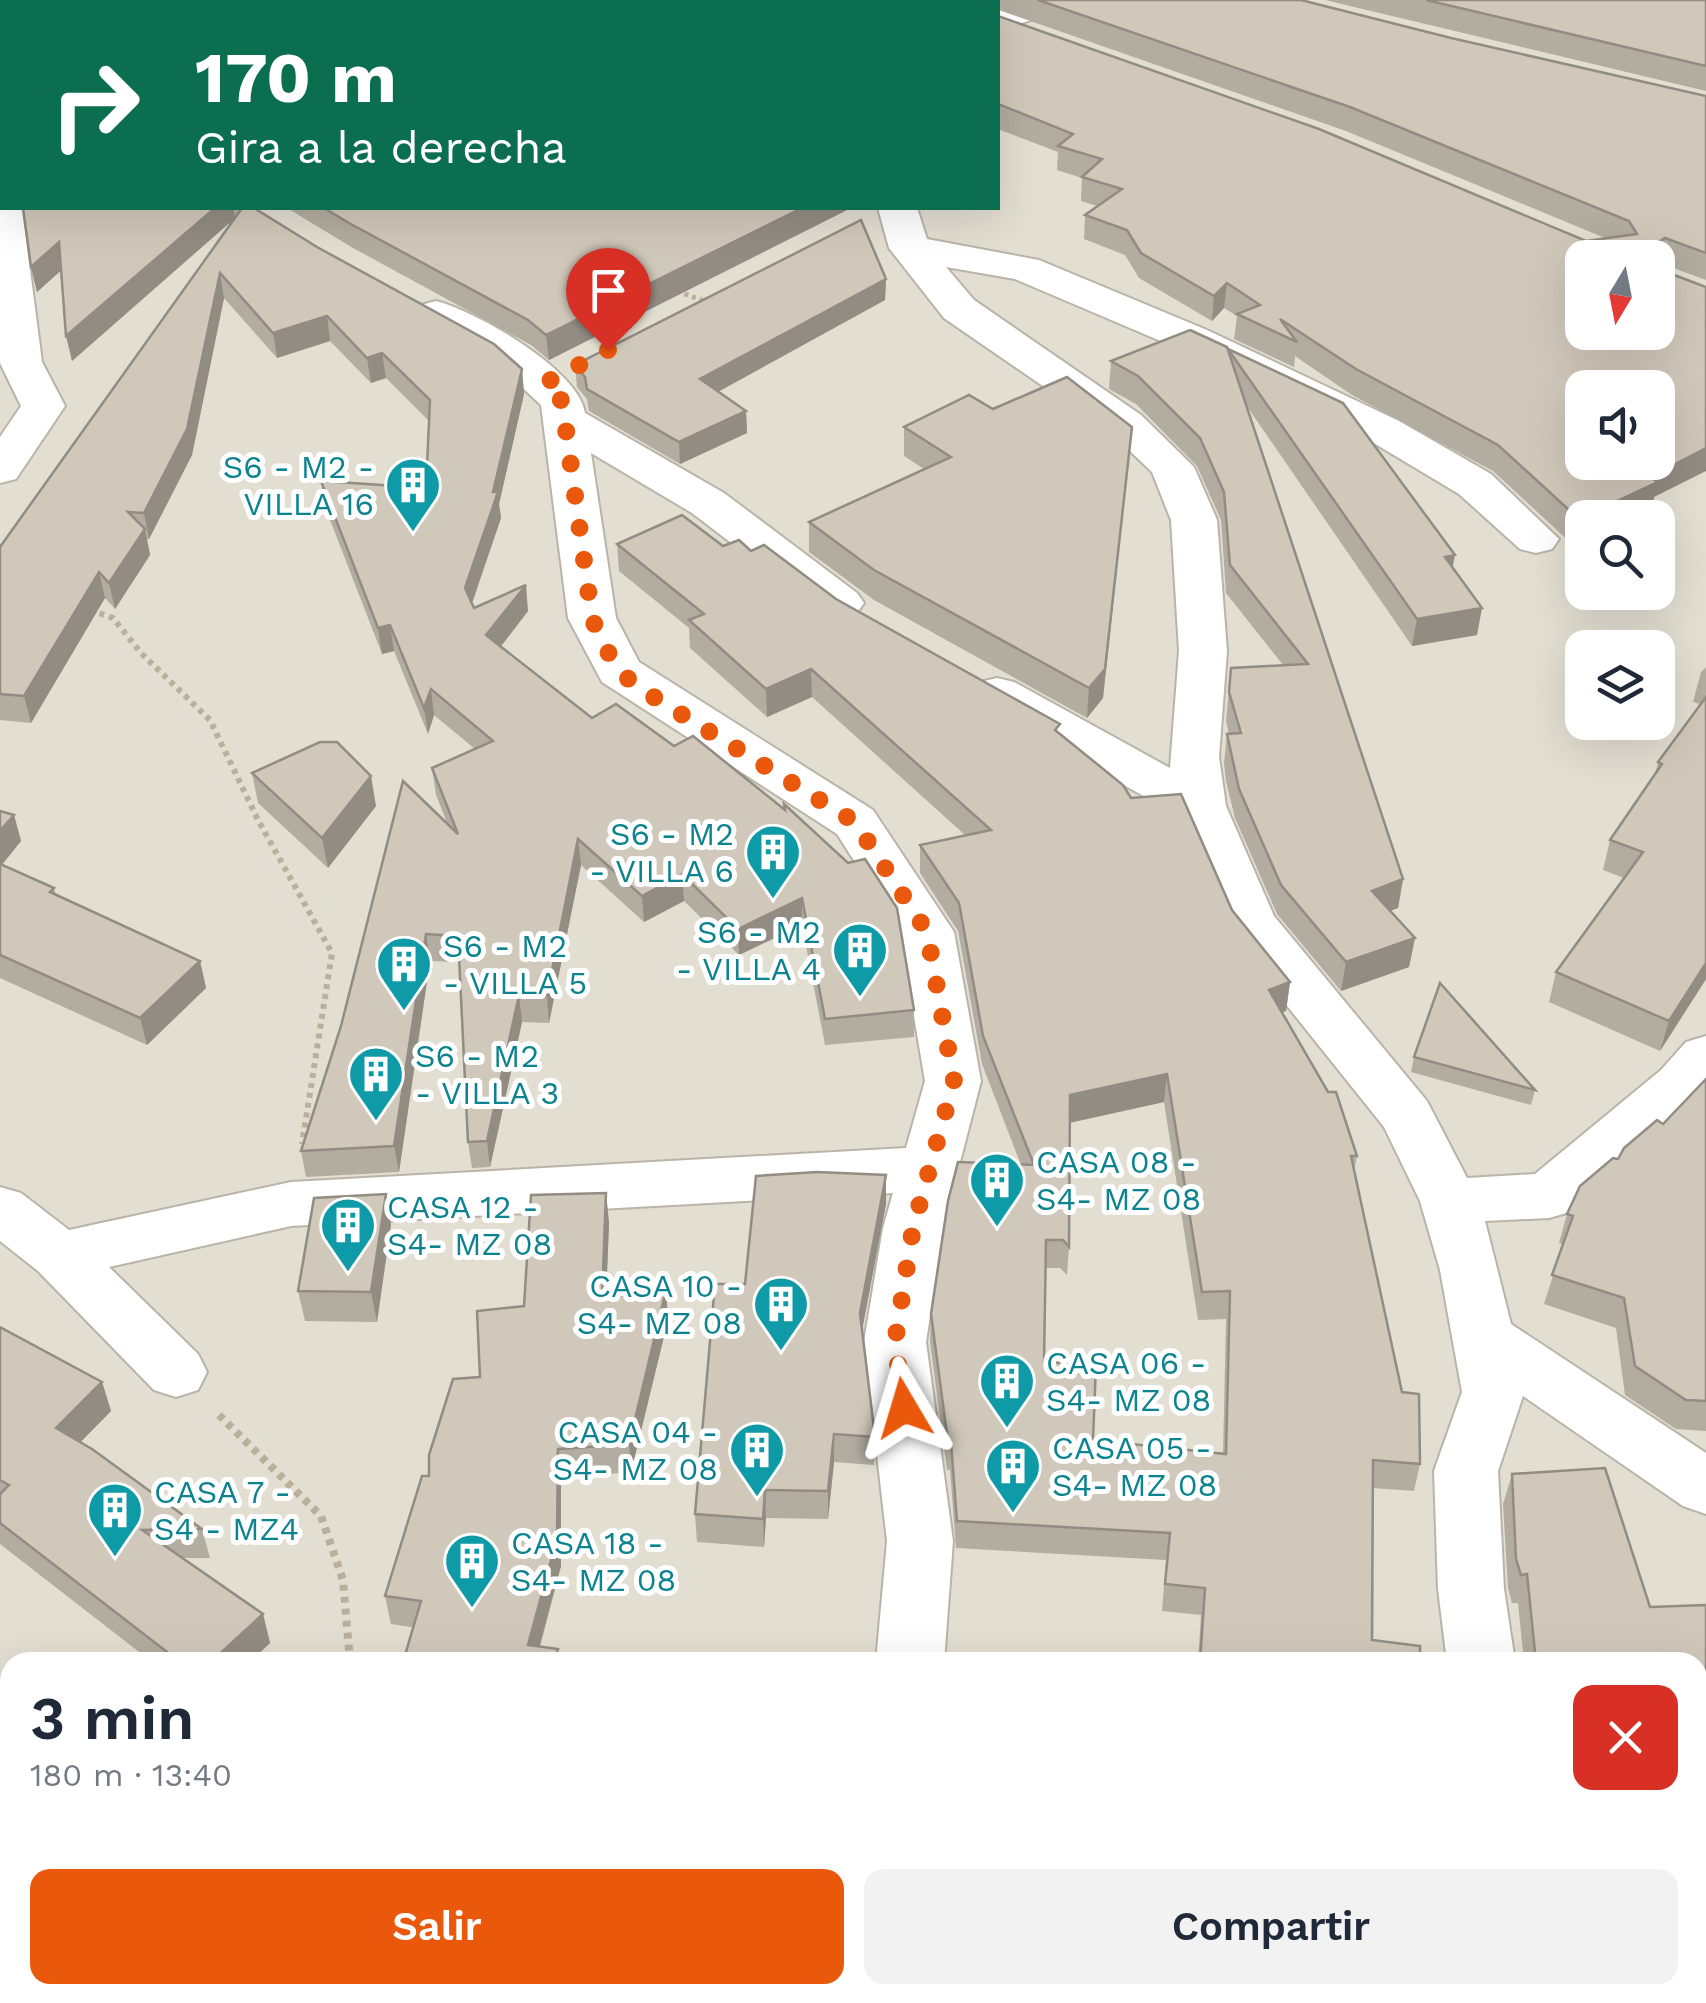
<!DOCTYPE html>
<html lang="es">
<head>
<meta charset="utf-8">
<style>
  body { margin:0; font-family:"Work Sans",sans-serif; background:#f2f2f3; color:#1f2937; height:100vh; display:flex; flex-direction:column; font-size:38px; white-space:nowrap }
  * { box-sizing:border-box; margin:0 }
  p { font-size:32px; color:#747a83 }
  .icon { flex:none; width:55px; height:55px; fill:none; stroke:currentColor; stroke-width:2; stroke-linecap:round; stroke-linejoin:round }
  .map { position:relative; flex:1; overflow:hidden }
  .drawer { position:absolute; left:0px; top:1652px; width:1708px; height:352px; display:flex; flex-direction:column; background:#fff; border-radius:30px 30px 0 0; box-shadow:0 10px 40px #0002 }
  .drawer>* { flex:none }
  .top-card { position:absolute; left:0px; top:0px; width:1000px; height:210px; box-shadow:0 10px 40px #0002; background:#0b6e4f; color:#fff; overflow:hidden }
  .needle { width:65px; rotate:190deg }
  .buttons { position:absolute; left:1565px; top:240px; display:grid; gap:20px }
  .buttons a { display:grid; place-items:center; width:110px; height:110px; border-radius:20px; background:#fff; box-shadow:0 10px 40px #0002; font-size:50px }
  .pin { position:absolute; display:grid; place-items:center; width:85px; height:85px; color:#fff; margin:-102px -42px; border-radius:50% 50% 50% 0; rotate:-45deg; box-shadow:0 0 10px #0007 }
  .pin .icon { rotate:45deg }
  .me { position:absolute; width:110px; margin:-55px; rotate:353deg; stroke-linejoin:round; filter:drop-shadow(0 0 8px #0008) }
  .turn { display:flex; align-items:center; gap:35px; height:210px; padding:0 30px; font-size:45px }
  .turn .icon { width:130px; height:130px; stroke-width:2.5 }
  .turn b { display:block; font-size:70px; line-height:85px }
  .round { display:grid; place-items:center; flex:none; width:105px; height:105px; border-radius:20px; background:#f2f2f3 }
  .head { display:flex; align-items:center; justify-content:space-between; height:170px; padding:0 30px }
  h1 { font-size:60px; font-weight:600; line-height:75px }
  .primary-button { display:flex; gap:20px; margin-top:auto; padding:20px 30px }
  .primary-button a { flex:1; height:115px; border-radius:20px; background:#ea580c; color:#fff; font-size:40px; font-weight:600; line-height:115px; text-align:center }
  .primary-button a+a { background:#f2f2f3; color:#1f2937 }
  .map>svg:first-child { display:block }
  .residential { fill:#e3ded2; fill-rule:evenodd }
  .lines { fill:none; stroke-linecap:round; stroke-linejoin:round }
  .street-casing { stroke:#bab4a8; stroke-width:4 }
  .path-far2 { stroke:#bab09a; stroke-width:5; stroke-dasharray:4 4; stroke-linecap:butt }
  .path-far1 { stroke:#bab09a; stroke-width:6; stroke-dasharray:5 5; stroke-linecap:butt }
  .path { stroke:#bab09a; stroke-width:8; stroke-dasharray:6 6; stroke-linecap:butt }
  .street { fill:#fff; fill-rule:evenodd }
  .wall { fill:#b3aca0; fill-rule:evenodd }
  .shaded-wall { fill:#928c82 }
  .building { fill:#d0c8ba; stroke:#928c82; stroke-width:2.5; fill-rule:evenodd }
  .route { stroke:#ea580c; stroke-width:18; stroke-dasharray:0 32.4 }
  .labels { text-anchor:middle; stroke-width:10; stroke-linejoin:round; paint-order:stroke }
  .culture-label { font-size:32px; fill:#0d838f; stroke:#fff; text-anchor:start }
</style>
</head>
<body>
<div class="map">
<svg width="1706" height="2003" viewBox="0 0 1706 2003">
  <rect width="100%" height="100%" fill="#f0ece4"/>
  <!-- residential -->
  <path class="residential" d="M 0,0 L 1706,0 L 1706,2003 L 0,2003 ZM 2,2 L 998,2 L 998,208 L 2,208 ZM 1582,258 L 1658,258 L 1658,332 L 1582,332 ZM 1582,388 L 1658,388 L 1658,462 L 1582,462 ZM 1582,518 L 1658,518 L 1658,592 L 1582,592 ZM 1582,648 L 1658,648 L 1658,722 L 1582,722 ZM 10,1662 L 1698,1662 L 1698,1995 L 10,1995 Z"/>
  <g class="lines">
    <!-- street casing -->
    <g class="street-casing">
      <g id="street">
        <polygon points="1020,0 1072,0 1067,8 998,31 998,8"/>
        <polygon points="0,175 2,208 22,208 42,362 65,406 16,479 0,483 0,437 21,406 0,363"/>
        <polygon points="878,208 917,208 927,239 1039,260 1207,330 1399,421 1491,474 1559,539 1552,549 1536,553 1520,549 1459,494 1367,439 1177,348 1015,279 946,267 974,300 1141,415 1194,467 1217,520 1227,651 1219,757 1226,806 1274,916 1427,1101 1467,1178 1535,1174 1661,1070 1686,1042 1706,1036 1706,1094 1570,1212 1549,1218 1485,1221 1511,1324 1706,1453 1706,1514 1683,1506 1523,1396 1498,1471 1504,1589 1515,1662 1447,1662 1438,1589 1434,1471 1462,1392 1440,1270 1420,1201 1384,1127 1232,937 1179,816 980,704 972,693 980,682 997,678 1014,682 1170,768 1179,651 1171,520 1152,472 1111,433 944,318 889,248"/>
        <path d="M 436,301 C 476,311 579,370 585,413 L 724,493 L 857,593 L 864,603 L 857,613 L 840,617 L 823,613 L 692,513 L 591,453 L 616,618 L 639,662 L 873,810 L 954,932 L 981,1081 L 943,1228 L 926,1342 L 953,1541 L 944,1662 L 876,1662 L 887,1541 L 864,1342 L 883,1228 L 893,1193 L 291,1226 L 109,1267 L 198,1354 L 207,1372 L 198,1390 L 176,1397 L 154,1390 L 38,1271 L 0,1241 L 0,1187 L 21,1193 L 69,1230 L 291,1182 L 906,1148 L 925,1081 L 900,933 L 837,834 L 602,682 L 568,618 L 541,405 L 499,366 L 421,323 L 415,314 L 421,305 Z"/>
        <polygon points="836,1995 910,1995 909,2003 835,2003"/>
        <polygon points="1491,1995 1565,1995 1566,2003 1492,2003"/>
      </g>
    </g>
    <!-- path-far2 -->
    <polyline class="path-far2" points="677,291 704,301"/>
    <!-- path-far1 -->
    <polyline class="path-far1" points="90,610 113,618 141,653 210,720 258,820 332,953 302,1144"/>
    <!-- path -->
    <g class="path">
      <polyline points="219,1415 321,1516 343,1580 350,1662"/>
      <polyline points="403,1995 403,2003"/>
      <polyline points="383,2003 395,1995"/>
    </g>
    <!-- street -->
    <use href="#street" class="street"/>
  </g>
  <!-- wall -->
  <g class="wall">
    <polygon points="0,0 1301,0 1451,38 1706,96 1706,280 1660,263 1654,497 1652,508 1632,518 1582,518 1573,545 1493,471 1352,395 1295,356 1294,367 1234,339 1237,316 1224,308 1212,321 1139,278 1125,255 1084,239 1085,215 1097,206 1081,201 1082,178 1057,170 1058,152 998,129 998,16 1586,241 1605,238 1346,131 999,10 2,2 2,191 0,180"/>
    <polygon points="1325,0 1706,0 1706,91"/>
    <polygon points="23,208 254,208 317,247 522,369 524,394 499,504 501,518 472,604 474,608 528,611 500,647 592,718 616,704 914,1010 914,1037 825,1045 802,925 739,955 684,901 644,922 581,865 549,1023 522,1022 490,1167 472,1168 468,1142 459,962 430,961 399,1172 306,1177 301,1151 447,823 436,795 432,768 475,749 434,715 428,734 394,651 382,654 325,507 321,481 426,488 429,421 386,378 371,383 330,341 277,358 224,298 192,455 149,539 147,539 150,555 115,609 105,598 31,723 0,720 0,547 234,219 72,361 61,270 37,292 31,267"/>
    <polygon points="287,208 851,208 549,360 531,345 353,248"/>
    <polygon points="886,279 885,300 718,392 746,411 747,433 680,464 589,411 587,399 577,387 575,365"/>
    <polygon points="1228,349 1453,567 1477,635 1412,646 1246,405 1403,879 1398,908 1390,911 1415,938 1409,967 1341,991 1277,914 1235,818 1226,781 1224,763 1227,734 1229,734 1226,721 1231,668 1283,665 1226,593 1221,520 1197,466 1136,404 1109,389 1111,361"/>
    <polygon points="993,409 1132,427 1103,698 1087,718 874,600 809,552 809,522 924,469 904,456 904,427"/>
    <path d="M 617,544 L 723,546 L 751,551 L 836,599 L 1060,734 L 1131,798 L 1232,910 L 1290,982 L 1286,1011 L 1282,1012 L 1357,1156 L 1354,1171 L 1402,1392 L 1420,1464 L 1414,1491 L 1373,1488 L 1372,1640 L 1420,1662 L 1198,1662 L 1201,1615 L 1162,1611 L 1166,1560 L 956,1548 L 950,1470 L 947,1470 L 930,1342 L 931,1314 L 1021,1165 L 982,1064 L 958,931 L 920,873 L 920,845 L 965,835 L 812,697 L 767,717 L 690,648 L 689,628 L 619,571 ZM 1164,1102 L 1198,1320 L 1226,1319 L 1223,1454 L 1093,1440 L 1044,1362 L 1045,1268 L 1060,1268 L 1067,1275 L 1069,1247 L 1070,1123 Z"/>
    <polygon points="1706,667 1706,979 1660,1051 1549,1002 1556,972 1624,878 1603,870 1610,840 1655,774 1658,762 1700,704 1693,702 1701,672"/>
    <polygon points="252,773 376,806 328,868 258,803"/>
    <polygon points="0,811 14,815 21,841 2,865 54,888 56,895 200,961 206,988 147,1045 0,978"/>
    <polygon points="1414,1057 1535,1090 1531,1105 1411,1072"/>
    <polygon points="1706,1079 1706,1431 1676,1429 1625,1395 1616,1328 1544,1304 1563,1244 1559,1243 1567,1214 1618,1159 1663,1124"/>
    <polygon points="606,1193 609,1223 606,1297 666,1290 668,1320 631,1472 561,1478 561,1566 540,1647 391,1624 385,1596 429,1476 480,1377 524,1306"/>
    <polygon points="886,1204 862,1330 875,1437 874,1465 834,1462 828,1519 766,1518 764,1547 697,1542 695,1514 745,1284"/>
    <polygon points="391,1224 377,1322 305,1321 298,1291"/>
    <polygon points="0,1327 102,1382 111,1411 80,1442 202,1529 210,1558 183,1558 263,1614 270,1643 250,1662 152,1662 0,1544"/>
    <polygon points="1605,1468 1650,1607 1706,1605 1706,2003 1570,2003 1568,1995 1698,1995 1698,1662 1524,1662 1518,1603 1512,1603 1508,1588 1503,1504 1512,1474"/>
    <polygon points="904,1995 1097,1995 1096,2003 904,2003"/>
  </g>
  <!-- shaded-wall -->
  <g class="shaded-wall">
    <polygon points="215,208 233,208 235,218 72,361 66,336"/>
    <polygon points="802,208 851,208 549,360 546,335"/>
    <polygon points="59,242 65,267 37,292 31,267"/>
    <polygon points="220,273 224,298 192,455 149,539 144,513"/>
    <polygon points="886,279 885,300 701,401 700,379"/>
    <polygon points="1227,283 1224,308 1212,321 1214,296"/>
    <polygon points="327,316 330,341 277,358 273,333"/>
    <polygon points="382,353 386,378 371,383 367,358"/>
    <polygon points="522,369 524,394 499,504 501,518 468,614 465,588 493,492"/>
    <polygon points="746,411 747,433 680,464 679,442"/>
    <polygon points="1132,427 1103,698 1087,718 1089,688"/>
    <polygon points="1706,448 1706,471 1654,497 1652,508 1632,518 1582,518 1582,540 1573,545 1579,519 1650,477"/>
    <polygon points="145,529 150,555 115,609 109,583"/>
    <polygon points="1455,555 1450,582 1445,557"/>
    <polygon points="99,572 105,598 31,723 24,696"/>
    <polygon points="526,585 528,611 489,662 486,635"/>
    <polygon points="1482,608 1477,635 1412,646 1417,619"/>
    <polygon points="390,625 394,651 382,654 378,628"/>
    <polygon points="811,669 812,697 767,717 766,689"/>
    <polygon points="431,689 434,715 428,734 424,708"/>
    <polygon points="371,776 376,806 328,868 322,838"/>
    <polygon points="14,815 21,841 0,867 0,831"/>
    <polygon points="578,839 581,865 549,1023 547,996"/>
    <polygon points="682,874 684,901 644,922 642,896"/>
    <polygon points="1403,879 1398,908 1367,919 1372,891"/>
    <polygon points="802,898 802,925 739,955 738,929"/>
    <polygon points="426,934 430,961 399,1172 394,1146"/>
    <polygon points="1415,938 1409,967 1341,991 1346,962"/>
    <polygon points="200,961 206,988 147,1045 140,1018"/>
    <polygon points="1706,963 1706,979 1660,1051 1669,1021"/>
    <polygon points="1290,982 1286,1011 1265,1018 1269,990"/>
    <polygon points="519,995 522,1022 490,1167 487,1141"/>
    <polygon points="1167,1074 1164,1102 1068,1123 1070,1095"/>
    <polygon points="886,1175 886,1204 860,1341 860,1313"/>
    <polygon points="606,1193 609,1223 605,1327 602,1298"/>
    <polygon points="386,1194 391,1224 377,1322 371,1292"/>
    <polygon points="666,1290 668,1320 631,1472 629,1444"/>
    <polygon points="102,1382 111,1411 66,1457 56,1428"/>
    <polygon points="834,1434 834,1462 828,1519 828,1491"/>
    <polygon points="558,1449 561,1478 561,1566 535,1662 528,1645"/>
    <polygon points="765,1490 766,1518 764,1547 763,1519"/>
    <polygon points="263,1614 270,1643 250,1662 211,1662"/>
    <polygon points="10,1964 10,1995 17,1995 6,2003 0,1990 0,1973"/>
  </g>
  <!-- building -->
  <g class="building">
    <polygon points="0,0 996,0 996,2 2,2 2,180 0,180"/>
    <path d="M 1038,0 L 1301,0 L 1451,38 L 1706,96 L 1706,253 L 1665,238 L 1660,241 L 1661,270 L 1706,287 L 1706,448 L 1650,477 L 1658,482 L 1579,519 L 1498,445 L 1356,369 L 1280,319 L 1297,342 L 1237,314 L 1260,305 L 1227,283 L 1214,296 L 1141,253 L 1127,230 L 1085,215 L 1122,189 L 1082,177 L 1102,159 L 1058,146 L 1073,134 L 998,104 L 998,16 L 1319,129 L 1586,241 L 1637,234 L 1629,221 L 1350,107 ZM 1582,258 L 1658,258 L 1658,332 L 1582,332 ZM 1582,388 L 1658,388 L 1658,462 L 1582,462 Z"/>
    <polygon points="1426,0 1706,0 1706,66"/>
    <polygon points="23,208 215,208 66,336 59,242 31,267"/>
    <polygon points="242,208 254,208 317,247 494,344 522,369 493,492 498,492 465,588 474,608 526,585 486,635 592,718 616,704 674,746 693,736 785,810 784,804 848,863 865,859 897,908 914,1010 825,1019 802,898 738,929 682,874 642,896 578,839 547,996 519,995 487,1141 468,1142 458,936 426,934 394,1146 301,1151 341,1026 403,781 458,834 432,768 493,741 431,689 424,708 390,625 378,628 321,481 426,488 430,400 382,353 367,358 327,316 273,333 220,273 187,429 144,513 128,512 145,529 109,583 99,572 24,696 0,694 0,547"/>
    <polygon points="324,208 802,208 546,335 528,320 349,223"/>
    <polygon points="861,220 886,279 700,379 746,411 679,442 587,389 585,377 575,365"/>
    <polygon points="1190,330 1227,347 1403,879 1372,891 1415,938 1346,962 1281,885 1239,789 1227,734 1241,733 1229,692 1231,668 1308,664 1230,565 1224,492 1200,438 1138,376 1111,361"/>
    <polygon points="1228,349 1343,403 1455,555 1445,557 1482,608 1417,619"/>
    <polygon points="1067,377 1132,427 1105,669 1089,688 874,570 809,522 951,457 904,427 969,395 993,409"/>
    <path d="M 682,515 L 723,546 L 739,540 L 751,551 L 764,545 L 836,599 L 1060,724 L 1055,730 L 1123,785 L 1131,798 L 1181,794 L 1232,910 L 1290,982 L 1269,990 L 1328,1092 L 1336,1092 L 1357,1156 L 1351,1156 L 1402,1392 L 1419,1394 L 1420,1464 L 1373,1460 L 1372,1640 L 1420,1646 L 1420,1662 L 1200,1662 L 1205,1588 L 1165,1584 L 1170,1533 L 957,1521 L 951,1442 L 948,1442 L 931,1314 L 948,1201 L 958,1162 L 1034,1165 L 983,1036 L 959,903 L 920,845 L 991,830 L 811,669 L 766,689 L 689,620 L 704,614 L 617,544 ZM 1167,1074 L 1202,1292 L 1230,1291 L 1226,1454 L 1093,1440 L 1096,1365 L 1044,1362 L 1046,1240 L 1063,1240 L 1069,1247 L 1070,1095 Z"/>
    <polygon points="1706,697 1706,963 1669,1021 1556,972 1643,852 1610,840 1662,764 1658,762"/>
    <polygon points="320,742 337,742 371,776 322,838 252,773"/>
    <polygon points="0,811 14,815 0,831"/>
    <polygon points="0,864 54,888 50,892 200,961 140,1018 0,955"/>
    <polygon points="1440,983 1535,1090 1414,1057"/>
    <polygon points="1706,1079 1706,1401 1686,1400 1635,1366 1624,1298 1552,1275 1573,1216 1567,1214 1580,1186 1613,1158 1618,1159 1624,1148 1657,1120 1663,1124"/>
    <polygon points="817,1172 886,1175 860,1313 875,1437 834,1434 828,1491 765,1490 763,1519 695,1514 715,1284 745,1284 756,1176"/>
    <polygon points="606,1193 602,1298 666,1290 629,1444 558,1449 557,1538 528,1645 558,1649 554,1662 403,1662 421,1601 385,1596 422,1476 429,1476 429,1455 453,1379 480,1377 477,1311 524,1306 531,1195"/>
    <polygon points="386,1194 371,1292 298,1291 314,1198"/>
    <polygon points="0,1327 102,1382 56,1428 92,1449 202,1529 142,1530 263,1614 211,1662 180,1662 0,1523 0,1494 9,1485 0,1480"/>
    <polygon points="1605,1468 1650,1607 1706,1605 1706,2003 1590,2003 1590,1995 1698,1995 1698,1662 1536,1662 1527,1574 1521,1575 1516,1559 1512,1474"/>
    <polygon points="10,1874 10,1964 0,1973 0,1882"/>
    <polygon points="166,1995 171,1995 178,2003 157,2003"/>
    <polygon points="1008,1995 1097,1995 1096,2003 1075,2003"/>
    <polygon points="1221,1995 1453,1995 1452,2003 1220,2003"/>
  </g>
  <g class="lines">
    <!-- route -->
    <path class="route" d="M 608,350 L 543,384 L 562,401 L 592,618 C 603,645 614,667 636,686 L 855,822 L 927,932 L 954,1081 L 913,1228 L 895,1342 L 904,1408"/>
  </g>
  <!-- icons -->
  <defs>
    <g id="building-pin" transform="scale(2.875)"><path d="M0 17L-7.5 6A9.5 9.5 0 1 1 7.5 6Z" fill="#0f9aa8" stroke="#fff"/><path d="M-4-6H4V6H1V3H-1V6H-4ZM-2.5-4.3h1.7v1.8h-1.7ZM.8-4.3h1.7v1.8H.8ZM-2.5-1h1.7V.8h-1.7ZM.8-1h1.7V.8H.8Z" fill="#fff"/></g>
  </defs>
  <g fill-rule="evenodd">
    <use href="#building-pin" x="413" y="485"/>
    <use href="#building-pin" x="773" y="852"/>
    <use href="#building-pin" x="860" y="950"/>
    <use href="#building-pin" x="404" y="964"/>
    <use href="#building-pin" x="376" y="1074"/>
    <use href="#building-pin" x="997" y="1180"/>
    <use href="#building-pin" x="348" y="1225"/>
    <use href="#building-pin" x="781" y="1304"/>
    <use href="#building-pin" x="1007" y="1381"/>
    <use href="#building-pin" x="757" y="1450"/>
    <use href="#building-pin" x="1013" y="1466"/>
    <use href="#building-pin" x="115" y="1510"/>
    <use href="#building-pin" x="472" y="1561"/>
  </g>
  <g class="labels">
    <!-- culture labels -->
    <g class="culture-label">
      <text x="374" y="478" text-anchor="end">S6 - M2 -<tspan x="374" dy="37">VILLA 16</tspan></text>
      <text x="734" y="845" text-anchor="end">S6 - M2<tspan x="734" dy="37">- VILLA 6</tspan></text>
      <text x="821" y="943" text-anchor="end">S6 - M2<tspan x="821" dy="37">- VILLA 4</tspan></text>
      <text x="443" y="957">S6 - M2<tspan x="443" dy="37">- VILLA 5</tspan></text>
      <text x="415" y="1067">S6 - M2<tspan x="415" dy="37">- VILLA 3</tspan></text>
      <text x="1036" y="1173">CASA 08 -<tspan x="1036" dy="37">S4- MZ 08</tspan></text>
      <text x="387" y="1218">CASA 12 -<tspan x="387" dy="37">S4- MZ 08</tspan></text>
      <text x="742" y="1297" text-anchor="end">CASA 10 -<tspan x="742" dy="37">S4- MZ 08</tspan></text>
      <text x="1046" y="1374">CASA 06 -<tspan x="1046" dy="37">S4- MZ 08</tspan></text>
      <text x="718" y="1443" text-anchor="end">CASA 04 -<tspan x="718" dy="37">S4- MZ 08</tspan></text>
      <text x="1052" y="1459">CASA 05 -<tspan x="1052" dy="37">S4- MZ 08</tspan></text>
      <text x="154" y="1503">CASA 7 -<tspan x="154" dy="37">S4 - MZ4</tspan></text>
      <text x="511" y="1554">CASA 18 -<tspan x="511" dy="37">S4- MZ 08</tspan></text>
    </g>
  </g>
</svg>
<div class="buttons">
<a><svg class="needle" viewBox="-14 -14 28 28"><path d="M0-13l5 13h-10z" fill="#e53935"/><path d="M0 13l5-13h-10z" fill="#747a83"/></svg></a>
<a><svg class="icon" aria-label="sound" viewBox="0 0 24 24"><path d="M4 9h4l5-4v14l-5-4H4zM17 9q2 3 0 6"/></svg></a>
<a><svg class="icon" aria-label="search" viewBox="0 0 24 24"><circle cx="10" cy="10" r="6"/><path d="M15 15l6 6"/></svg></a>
<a><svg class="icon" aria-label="layers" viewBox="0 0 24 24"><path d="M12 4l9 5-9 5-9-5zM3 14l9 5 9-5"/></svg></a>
</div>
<div class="pin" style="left:608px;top:350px;background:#d93025"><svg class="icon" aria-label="arrive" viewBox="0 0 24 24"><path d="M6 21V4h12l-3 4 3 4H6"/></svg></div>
<svg class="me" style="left:904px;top:1408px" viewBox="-20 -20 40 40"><path d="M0-17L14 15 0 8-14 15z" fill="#ea580c" stroke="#fff" stroke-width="4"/></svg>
<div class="top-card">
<div class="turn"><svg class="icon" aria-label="right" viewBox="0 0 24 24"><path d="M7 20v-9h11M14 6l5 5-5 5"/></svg><div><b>170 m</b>Gira a la derecha</div></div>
</div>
<section class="drawer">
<div class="head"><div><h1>3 min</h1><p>180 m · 13:40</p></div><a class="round" style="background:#d93025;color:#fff"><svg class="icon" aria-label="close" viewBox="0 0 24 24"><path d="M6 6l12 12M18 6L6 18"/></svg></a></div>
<div class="primary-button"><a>Salir</a><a>Compartir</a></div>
</section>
</div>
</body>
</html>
